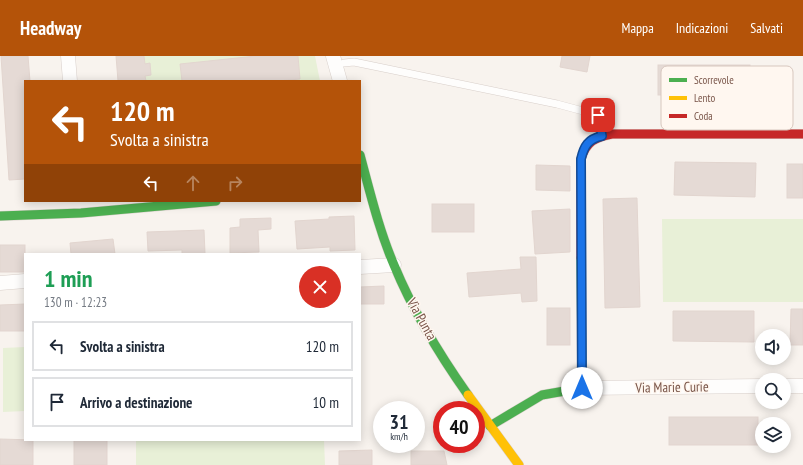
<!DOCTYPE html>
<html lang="it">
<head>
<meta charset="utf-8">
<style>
  body { margin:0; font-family:"PT Sans Narrow",sans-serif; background:#f6f6f7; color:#1f2937; height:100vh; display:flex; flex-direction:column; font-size:15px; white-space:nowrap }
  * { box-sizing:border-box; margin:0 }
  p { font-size:13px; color:#747a83 }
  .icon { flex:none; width:22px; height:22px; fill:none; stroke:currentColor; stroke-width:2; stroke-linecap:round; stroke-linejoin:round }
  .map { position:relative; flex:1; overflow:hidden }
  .drawer { position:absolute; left:24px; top:197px; width:337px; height:188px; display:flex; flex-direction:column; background:#fff; border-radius:0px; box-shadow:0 2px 10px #0003 }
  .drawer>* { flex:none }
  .banner { position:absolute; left:24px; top:24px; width:337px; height:122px; border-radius:0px; box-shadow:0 2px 10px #0003; background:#b45309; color:#fff; overflow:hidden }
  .controls { position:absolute; left:755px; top:273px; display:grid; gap:8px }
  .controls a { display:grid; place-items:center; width:36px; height:36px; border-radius:50%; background:#fff; box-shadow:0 2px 10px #0003; font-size:20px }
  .speed { position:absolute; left:373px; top:345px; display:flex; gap:8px; font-size:20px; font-weight:700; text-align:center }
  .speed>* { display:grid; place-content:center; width:52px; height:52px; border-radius:50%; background:#fff; box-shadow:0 2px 10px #0003; line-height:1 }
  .speed small { font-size:10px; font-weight:400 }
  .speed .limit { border:6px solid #d22; background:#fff; color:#111 }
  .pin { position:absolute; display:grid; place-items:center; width:34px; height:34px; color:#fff; margin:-17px; border-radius:8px; box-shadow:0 2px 6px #0006 }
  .me { position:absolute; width:44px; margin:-22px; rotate:0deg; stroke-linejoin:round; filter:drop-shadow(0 0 3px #0008) }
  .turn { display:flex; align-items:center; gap:14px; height:84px; padding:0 20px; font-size:18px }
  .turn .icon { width:52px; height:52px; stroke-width:2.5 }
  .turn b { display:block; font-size:28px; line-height:34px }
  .lanes { display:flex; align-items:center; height:38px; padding:0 20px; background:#0003; justify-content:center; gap:20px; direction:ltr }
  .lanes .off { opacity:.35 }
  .round { display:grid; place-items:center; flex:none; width:42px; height:42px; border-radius:21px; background:#f6f6f7 }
  .overview { display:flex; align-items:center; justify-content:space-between; height:68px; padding:0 20px }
  h1 { font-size:24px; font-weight:600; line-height:30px; color:#1e9e55 }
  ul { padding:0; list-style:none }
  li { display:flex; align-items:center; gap:12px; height:50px; margin:0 8px 6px; padding:0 12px; border:2px solid #e0e1e3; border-radius:0px }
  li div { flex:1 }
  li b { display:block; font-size:15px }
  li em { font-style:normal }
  header { display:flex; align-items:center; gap:24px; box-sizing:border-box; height:56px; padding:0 20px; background:#b45309; color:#fff }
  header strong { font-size:19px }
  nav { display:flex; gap:22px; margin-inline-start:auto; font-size:14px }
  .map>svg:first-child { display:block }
  .green { fill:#e8f0d7 }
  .building { fill:#e5dad5; stroke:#e2d5cf }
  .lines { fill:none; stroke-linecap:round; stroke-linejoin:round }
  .lane-casing { stroke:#d8cfca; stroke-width:8 }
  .street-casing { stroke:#d8cfca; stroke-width:15 }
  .fast-casing { stroke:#d9d0cb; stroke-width:10 }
  .slow-casing { stroke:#d9d0cb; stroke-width:10 }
  .jam-casing { stroke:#d9d0cb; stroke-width:10 }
  .lane { stroke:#fefdfc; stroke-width:7 }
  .street { stroke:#fefdfc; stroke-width:14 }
  .fast { stroke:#4caf50; stroke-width:9 }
  .slow { stroke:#ffc107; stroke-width:9 }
  .jam { stroke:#c62828; stroke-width:9 }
  .route-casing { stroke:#114b97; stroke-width:10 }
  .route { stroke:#1a73e8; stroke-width:7 }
  .labels { text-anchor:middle; stroke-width:3; stroke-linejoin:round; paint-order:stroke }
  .street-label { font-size:14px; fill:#7a564a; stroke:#fff7f0 }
  .key { fill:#fff7f0; stroke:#d7c7be; stroke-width:1 }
  .key-label { font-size:11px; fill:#7a564a }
</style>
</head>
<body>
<header>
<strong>Headway</strong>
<nav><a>Mappa</a><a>Indicazioni</a><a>Salvati</a></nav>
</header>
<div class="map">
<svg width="803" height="409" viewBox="0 0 803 409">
  <rect width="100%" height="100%" fill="#f8f3ee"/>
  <!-- green -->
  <g class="green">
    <polygon points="134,0 315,0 320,25 136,25"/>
    <polygon points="662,163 803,163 803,246 663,246"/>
    <polygon points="25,291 25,355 3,356 3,292"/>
    <polygon points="136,384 324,384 325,409 136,409"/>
  </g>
  <!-- building -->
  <g class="building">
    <polygon points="1,0 28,0 30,25 25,25 25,123 9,124"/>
    <polygon points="116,0 144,0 145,8 150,7 151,19 145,20 146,25 118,25"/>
    <polygon points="256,0 298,0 300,23 279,25 182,25 180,8"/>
    <polygon points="562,0 590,0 587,16 560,11"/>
    <rect x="658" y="9" width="92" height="30"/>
    <polygon points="675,106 756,107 755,141 674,139"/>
    <rect x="787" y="108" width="16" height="34"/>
    <polygon points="536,109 570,110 570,135 536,134"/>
    <polygon points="637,142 640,251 605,252 603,143"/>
    <rect x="432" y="148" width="42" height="28"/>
    <polygon points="570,153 570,196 535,198 532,155"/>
    <polygon points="354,160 355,194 330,195 330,191 297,193 295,165 329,163 329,161"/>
    <polygon points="271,162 271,173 258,174 259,196 230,197 230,172 240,171 240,163"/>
    <polygon points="204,174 205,198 182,198 182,194 148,195 147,176"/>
    <polygon points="113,183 115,198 71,198 70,187"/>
    <rect x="0" y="189" width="25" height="27"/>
    <polygon points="520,201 536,201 537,245 522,246 521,237 469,241 467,217 521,213"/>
    <polygon points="384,230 384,248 360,248 360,231"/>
    <polygon points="25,248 25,275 0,275 0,249"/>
    <rect x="547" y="252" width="23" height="37"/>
    <polygon points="791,253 803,253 803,289 790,289"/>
    <polygon points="673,255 754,255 754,286 673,285"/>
    <rect x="669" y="361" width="89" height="28"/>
    <polygon points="0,383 33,384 33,409 0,409"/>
    <rect x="74" y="384" width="33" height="25"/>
    <polygon points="372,394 372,409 339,409 339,395"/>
    <polygon points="411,395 444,395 447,409 411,409"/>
  </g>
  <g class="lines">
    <!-- lane casing -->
    <g class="lane-casing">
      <polyline id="lane" points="344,7 354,6 557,48 598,59 602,79"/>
    </g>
    <!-- street casing -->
    <g class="street-casing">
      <g id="street">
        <polyline points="68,0 70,25"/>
        <polyline points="333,0 340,25"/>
        <polyline points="360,211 394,209"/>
        <polyline points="0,227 25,225"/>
        <polyline points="784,330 803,330"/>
        <polyline points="582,332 762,330"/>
      </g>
    </g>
    <!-- fast casing -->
    <g class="fast-casing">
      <g id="fast">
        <path d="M 360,99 C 370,136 379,174 394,209 C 413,255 439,298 468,339"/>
        <polyline points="0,160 81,157 216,145"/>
        <polyline points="490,370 542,339 582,332 581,202"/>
      </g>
    </g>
    <!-- slow casing -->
    <g class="slow-casing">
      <polyline id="slow" points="468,339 519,409"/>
    </g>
    <!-- jam casing -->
    <g class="jam-casing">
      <path id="jam" d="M 581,202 L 581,103 C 586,86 595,81 612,78 L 803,78"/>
    </g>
    <!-- lane -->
    <use href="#lane" class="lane"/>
    <!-- street -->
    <use href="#street" class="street"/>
    <!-- fast -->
    <use href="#fast" class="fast"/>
    <!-- slow -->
    <use href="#slow" class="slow"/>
    <!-- jam -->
    <use href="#jam" class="jam"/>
  </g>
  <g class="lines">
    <!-- route casing -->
    <g class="route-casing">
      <path id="route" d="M 582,332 L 581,103 C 584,90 588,83 602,80 L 598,59"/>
    </g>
    <!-- route -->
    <use href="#route" class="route"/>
  </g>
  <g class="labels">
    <!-- street labels -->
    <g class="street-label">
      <text transform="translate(422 263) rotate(61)" y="5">Via Punta</text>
      <text transform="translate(672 331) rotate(-1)" y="5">Via Marie Curie</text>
    </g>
  </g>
  <!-- legend -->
  <rect x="661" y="10" width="132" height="64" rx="6" class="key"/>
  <rect x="669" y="22" width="18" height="4" fill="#4caf50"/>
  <rect x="669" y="40" width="18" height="4" fill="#ffc107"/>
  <rect x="669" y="58" width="18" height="4" fill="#c62828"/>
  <g class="key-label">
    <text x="694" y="28">Scorrevole</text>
    <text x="694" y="46">Lento</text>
    <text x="694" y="64">Coda</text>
  </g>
</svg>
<div class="controls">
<a><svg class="icon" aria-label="sound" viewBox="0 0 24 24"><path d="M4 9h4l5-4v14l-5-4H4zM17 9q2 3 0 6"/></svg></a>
<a><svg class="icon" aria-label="search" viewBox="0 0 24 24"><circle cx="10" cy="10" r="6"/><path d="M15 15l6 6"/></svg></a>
<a><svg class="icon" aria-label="layers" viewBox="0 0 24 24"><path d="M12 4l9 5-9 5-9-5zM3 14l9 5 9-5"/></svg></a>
</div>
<div class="speed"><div>31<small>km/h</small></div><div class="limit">40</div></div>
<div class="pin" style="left:598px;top:59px;background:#d93025"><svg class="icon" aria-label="arrive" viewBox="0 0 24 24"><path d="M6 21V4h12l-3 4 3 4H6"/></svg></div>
<svg class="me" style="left:582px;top:332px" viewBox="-20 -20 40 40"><circle r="19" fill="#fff"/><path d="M0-13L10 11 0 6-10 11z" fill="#1a73e8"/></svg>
<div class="banner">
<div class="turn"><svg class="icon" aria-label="left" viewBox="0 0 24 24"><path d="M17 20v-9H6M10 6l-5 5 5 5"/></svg><div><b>120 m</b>Svolta a sinistra</div></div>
<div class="lanes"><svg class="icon" aria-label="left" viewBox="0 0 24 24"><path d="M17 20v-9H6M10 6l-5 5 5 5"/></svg><svg class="icon off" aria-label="ahead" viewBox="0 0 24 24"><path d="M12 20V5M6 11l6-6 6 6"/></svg><svg class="icon off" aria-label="right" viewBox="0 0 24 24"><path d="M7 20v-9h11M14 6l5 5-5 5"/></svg></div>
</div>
<section class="drawer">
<div class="overview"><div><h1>1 min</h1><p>130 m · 12:23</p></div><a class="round" style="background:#d93025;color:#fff"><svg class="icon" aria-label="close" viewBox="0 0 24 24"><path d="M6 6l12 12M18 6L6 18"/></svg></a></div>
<ul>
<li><svg class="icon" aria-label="left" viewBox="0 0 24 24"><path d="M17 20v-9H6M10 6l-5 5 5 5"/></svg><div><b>Svolta a sinistra</b></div><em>120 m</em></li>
<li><svg class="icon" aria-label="arrive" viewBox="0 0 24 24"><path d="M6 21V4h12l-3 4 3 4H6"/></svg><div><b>Arrivo a destinazione</b></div><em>10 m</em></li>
</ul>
</section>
</div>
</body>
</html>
